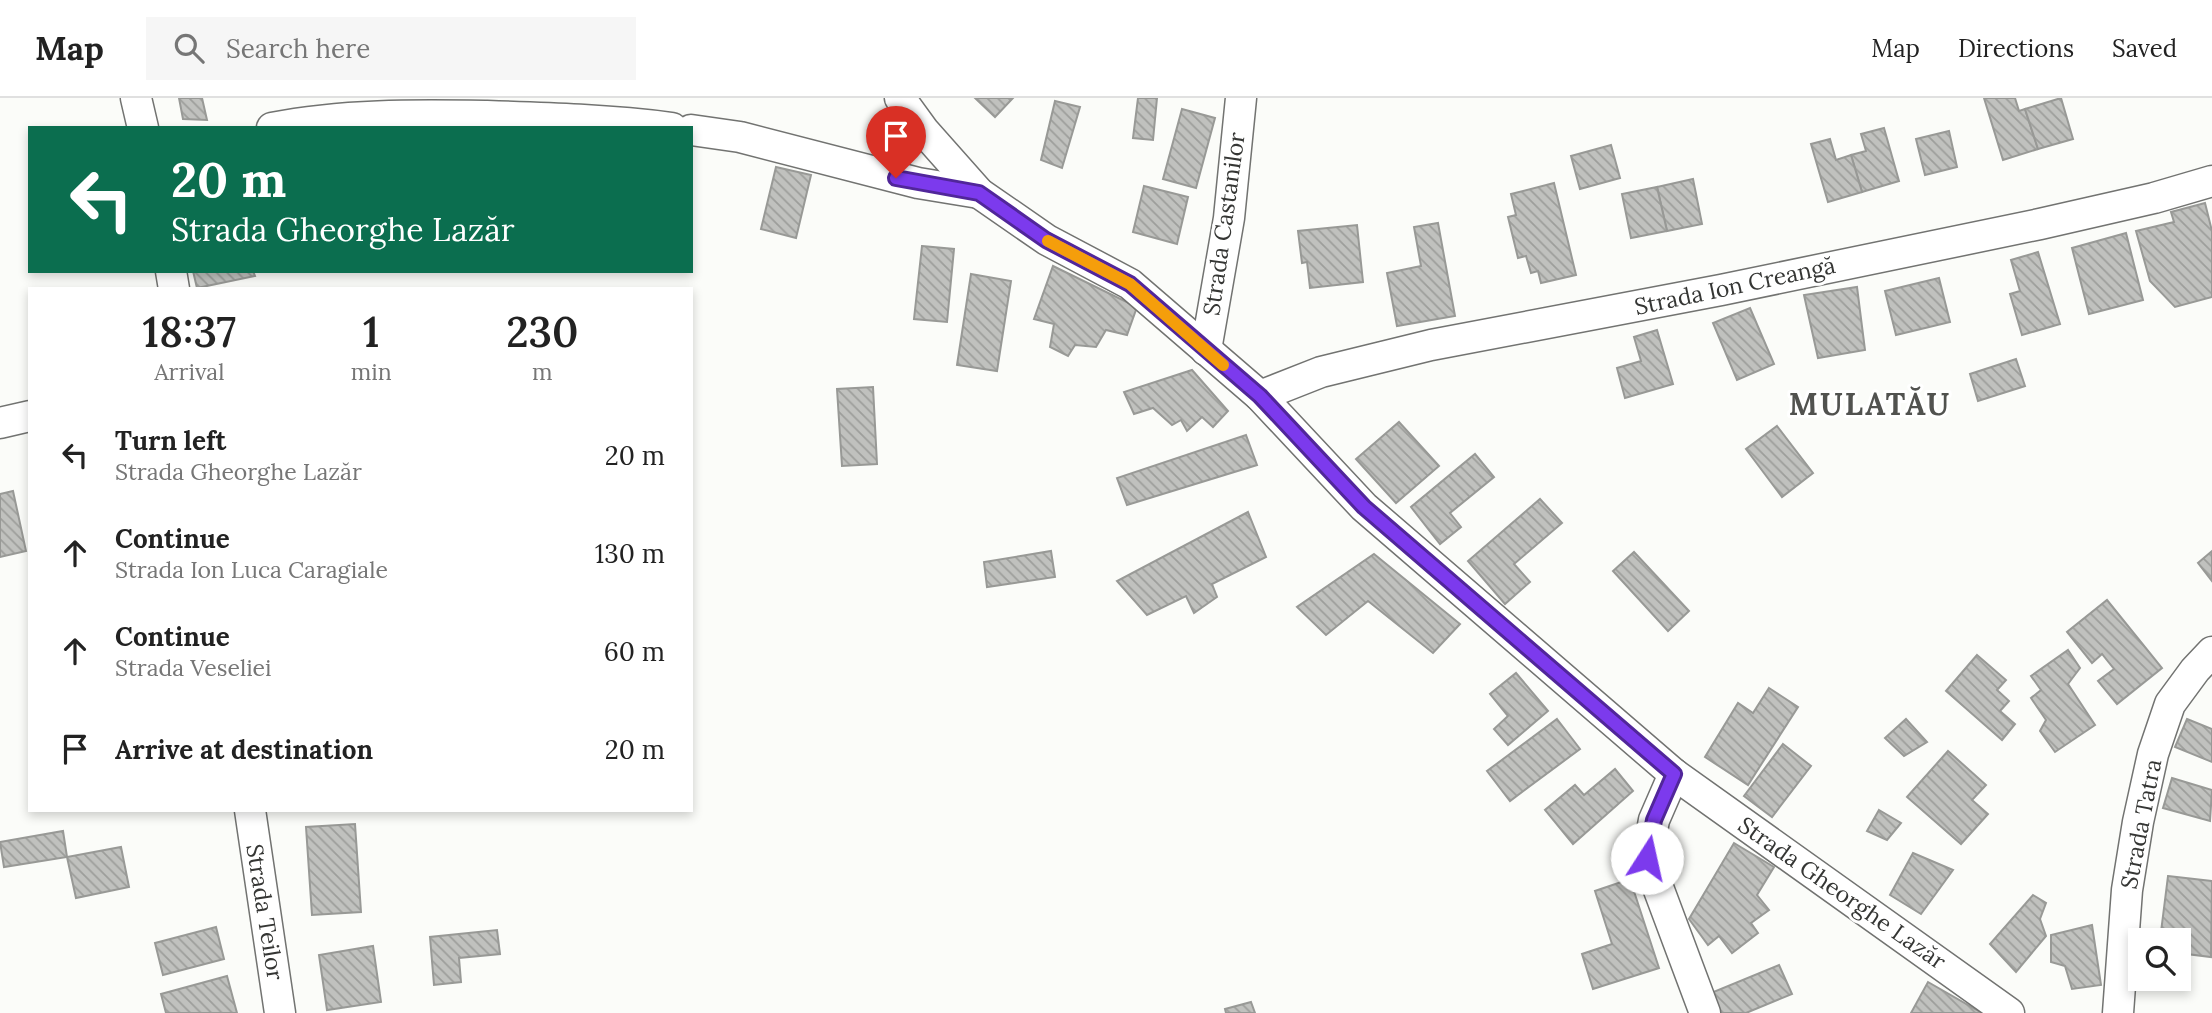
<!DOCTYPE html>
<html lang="en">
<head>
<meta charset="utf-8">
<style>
  body { margin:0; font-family:Lora,serif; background:#f6f6f6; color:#222; height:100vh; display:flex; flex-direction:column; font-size:26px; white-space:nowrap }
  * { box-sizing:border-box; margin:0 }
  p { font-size:23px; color:#767676 }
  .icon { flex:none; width:38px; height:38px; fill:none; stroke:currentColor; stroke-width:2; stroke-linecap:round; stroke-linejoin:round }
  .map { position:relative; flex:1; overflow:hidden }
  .sheet { position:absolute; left:28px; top:189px; width:665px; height:525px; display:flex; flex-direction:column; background:#fff; border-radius:0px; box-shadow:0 4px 10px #0003 }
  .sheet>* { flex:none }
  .guide { position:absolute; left:28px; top:28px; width:665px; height:147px; border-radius:0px; box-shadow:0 4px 10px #0003; background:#0b6e4f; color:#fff; overflow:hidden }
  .fabs { position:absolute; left:2128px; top:830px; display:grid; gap:14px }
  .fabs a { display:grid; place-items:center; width:63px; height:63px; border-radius:0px; background:#fff; box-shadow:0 4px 10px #0003; font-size:35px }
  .pin { position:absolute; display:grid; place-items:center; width:60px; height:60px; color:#fff; margin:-72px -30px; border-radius:50% 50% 50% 0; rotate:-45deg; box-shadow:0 0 7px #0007 }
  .pin .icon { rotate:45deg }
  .me { position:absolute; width:77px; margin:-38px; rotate:10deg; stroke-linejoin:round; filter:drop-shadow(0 0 5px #0008) }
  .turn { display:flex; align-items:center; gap:24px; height:147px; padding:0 28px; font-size:32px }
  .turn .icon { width:91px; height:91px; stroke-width:2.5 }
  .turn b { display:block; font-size:49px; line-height:60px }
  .eta { display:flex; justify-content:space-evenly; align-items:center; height:119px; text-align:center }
  .eta b { font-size:42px; font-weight:600; line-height:49px }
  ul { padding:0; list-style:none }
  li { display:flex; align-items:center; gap:21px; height:98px; padding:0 28px }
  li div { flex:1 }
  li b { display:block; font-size:26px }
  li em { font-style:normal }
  header { display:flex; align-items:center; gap:42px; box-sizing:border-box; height:98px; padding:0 35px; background:#fff; border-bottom:2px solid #e0e0e0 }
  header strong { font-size:33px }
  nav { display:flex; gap:38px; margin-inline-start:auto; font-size:24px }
  .search { width:490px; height:63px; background:#f6f6f6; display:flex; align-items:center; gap:18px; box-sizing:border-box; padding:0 24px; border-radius:0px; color:#767676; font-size:26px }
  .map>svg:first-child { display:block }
  .building { fill:url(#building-back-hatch); stroke:#989996; stroke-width:2 }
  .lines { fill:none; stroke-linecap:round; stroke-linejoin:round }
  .minor-casing { stroke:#727371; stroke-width:33 }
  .minor { stroke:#fff; stroke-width:30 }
  .route-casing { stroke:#51269a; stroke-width:18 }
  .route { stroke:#7c3aed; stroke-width:12 }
  .slow { stroke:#f59e0b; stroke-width:12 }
  .labels { text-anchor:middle; stroke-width:6; stroke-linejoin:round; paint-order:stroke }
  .street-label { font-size:23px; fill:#353634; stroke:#fff }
  .district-label { font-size:30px; font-weight:bold; letter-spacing:2px; fill:#51524f; stroke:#fff }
</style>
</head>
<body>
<header>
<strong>Map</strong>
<div class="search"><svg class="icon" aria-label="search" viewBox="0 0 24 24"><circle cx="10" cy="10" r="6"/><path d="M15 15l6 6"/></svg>Search here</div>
<nav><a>Map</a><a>Directions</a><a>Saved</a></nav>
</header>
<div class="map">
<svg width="2212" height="915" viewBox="0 0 2212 915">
  <defs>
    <pattern id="building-back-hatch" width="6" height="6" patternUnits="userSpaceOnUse" patternTransform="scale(1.75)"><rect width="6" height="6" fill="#c0c1be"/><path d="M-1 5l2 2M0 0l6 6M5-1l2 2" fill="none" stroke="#9d9e9b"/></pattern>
  </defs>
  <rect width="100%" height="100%" fill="#fbfcf9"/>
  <!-- building -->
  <g class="building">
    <polygon points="179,0 202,0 207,22 183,21"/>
    <polygon points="975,0 1013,0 995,19"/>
    <polygon points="1138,0 1157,0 1153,42 1133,40"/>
    <polygon points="1984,0 2015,0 2019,13 2025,11 2038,51 2003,62"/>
    <polygon points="2061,0 2073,41 2038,51 2025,11"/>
    <polygon points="1055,3 1080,9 1062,70 1041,62"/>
    <polygon points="1182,11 1215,20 1196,90 1163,81"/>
    <polygon points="1884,30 1899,83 1862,94 1851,57 1866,53 1861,36"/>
    <polygon points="1949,33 1957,69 1925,77 1916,41"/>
    <polygon points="1830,41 1836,62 1851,57 1862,94 1828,104 1811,46"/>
    <polygon points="1611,47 1620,80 1580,91 1571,58"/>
    <polygon points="776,69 811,77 796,140 761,131"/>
    <polygon points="1693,81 1702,126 1667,133 1657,89"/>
    <polygon points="1554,85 1576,177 1541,185 1538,173 1531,175 1526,158 1518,160 1508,119 1516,117 1511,96"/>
    <polygon points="1144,88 1188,99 1177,146 1133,134"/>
    <polygon points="1657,89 1667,133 1631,140 1622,96"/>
    <polygon points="2205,105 2212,133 2212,199 2175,209 2150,183 2136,133 2174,124 2171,114"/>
    <polygon points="1438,125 1455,218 1397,228 1387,175 1421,168 1414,129"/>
    <polygon points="1357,127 1363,184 1310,190 1307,164 1302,165 1298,133"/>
    <polygon points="2126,135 2143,202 2089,216 2072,150"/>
    <polygon points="922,148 954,151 947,224 914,221"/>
    <polygon points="2038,154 2060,226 2022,237 2010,196 2020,193 2011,162"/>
    <polygon points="1053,168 1137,209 1127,237 1106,232 1096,249 1075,247 1068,258 1050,249 1054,226 1034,221"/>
    <polygon points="193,173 253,173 255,178 197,190"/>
    <polygon points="971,176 1011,183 997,273 957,267"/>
    <polygon points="1939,180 1950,224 1896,237 1885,193"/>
    <polygon points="1857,189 1865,252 1818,260 1804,197"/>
    <polygon points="1750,210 1774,266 1737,282 1713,225"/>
    <polygon points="1657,232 1673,286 1625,300 1617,270 1641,263 1634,239"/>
    <polygon points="2016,261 2025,288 1978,303 1970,276"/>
    <polygon points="1192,272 1228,313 1213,329 1202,319 1187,333 1181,322 1172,327 1153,310 1134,316 1124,294"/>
    <polygon points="873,289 877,366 842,368 837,291"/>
    <polygon points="1399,324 1439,368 1396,405 1356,361"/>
    <polygon points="1777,328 1813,375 1782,399 1746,351"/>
    <polygon points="1246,337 1257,367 1127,407 1117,380"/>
    <polygon points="1475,356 1494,379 1450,415 1461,429 1440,446 1411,409"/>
    <polygon points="13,393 26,453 0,459 0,396"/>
    <polygon points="1540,401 1562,425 1514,466 1530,484 1505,506 1468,463"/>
    <polygon points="1248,414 1266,459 1212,486 1217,499 1194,515 1186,498 1147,517 1117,483"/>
    <polygon points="1051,453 1055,479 987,489 984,464"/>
    <polygon points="2212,453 2212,483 2198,465"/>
    <polygon points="1634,454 1689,513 1668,533 1613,473"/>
    <polygon points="1374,456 1460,526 1433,555 1368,503 1326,537 1297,509"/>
    <polygon points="2107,502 2162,570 2117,606 2098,583 2114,571 2102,556 2092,565 2067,534"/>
    <polygon points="2068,552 2080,570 2068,586 2095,627 2055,654 2040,633 2046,622 2031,600 2041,592 2031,578"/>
    <polygon points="1977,557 2006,582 1997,592 2009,603 2000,613 2015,626 2002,642 1946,593"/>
    <polygon points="1516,575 1548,613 1508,647 1494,631 1508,618 1490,596"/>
    <polygon points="1769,590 1798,609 1748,687 1705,659 1738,605 1753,615"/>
    <polygon points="1557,621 1580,651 1510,703 1487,673"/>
    <polygon points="1906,621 1927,644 1904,658 1885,640"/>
    <polygon points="2187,621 2212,631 2212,664 2175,649"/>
    <polygon points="1783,646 1811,668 1772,719 1744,698"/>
    <polygon points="1948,653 1986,687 1972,702 1988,716 1961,746 1907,699"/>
    <polygon points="1615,671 1633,693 1573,746 1545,712 1575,687 1584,697"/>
    <polygon points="2172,680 2212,692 2210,723 2163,710"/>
    <polygon points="1879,712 1901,725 1887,742 1867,733"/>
    <polygon points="355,726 361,814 312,817 306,729"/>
    <polygon points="63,733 67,759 4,769 0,744"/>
    <polygon points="1734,745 1774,769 1757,797 1769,812 1751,825 1758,835 1732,855 1719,838 1708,847 1689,821"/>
    <polygon points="121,749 129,789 76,800 67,759"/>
    <polygon points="1913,755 1953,772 1921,816 1890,797"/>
    <polygon points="2168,778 2212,783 2211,859 2179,855 2179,842 2160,842"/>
    <polygon points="1630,781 1659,870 1593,891 1582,856 1612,846 1595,793"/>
    <polygon points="2033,797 2046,805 2040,821 2046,838 2016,874 1990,846"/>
    <polygon points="2092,827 2101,887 2072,891 2065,868 2051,864 2051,837"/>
    <polygon points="216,829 224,861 163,877 155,845"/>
    <polygon points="497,832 500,856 459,860 461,884 434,887 430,839"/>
    <polygon points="373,848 381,904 327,912 319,857"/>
    <polygon points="1779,867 1792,896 1746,915 1720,915 1711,895"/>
    <polygon points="227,878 237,915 166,915 161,896"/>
    <polygon points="1928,884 1982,915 1911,915"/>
    <polygon points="1251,904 1255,915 1226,915 1225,911"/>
  </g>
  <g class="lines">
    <!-- minor casing -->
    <g class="minor-casing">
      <g id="minor">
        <polyline points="136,0 143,30"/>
        <polyline points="900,0 924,33 979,95 1047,142 1130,186 1260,298 1364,409 1674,676 2009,915"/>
        <path d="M 272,30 C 342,16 414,17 485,18 C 547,20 611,22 672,30"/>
        <polyline points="691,32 740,39 918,85 979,95"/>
        <polyline points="171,173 174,191"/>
        <polyline points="1206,252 1229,120 1241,0"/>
        <polyline points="1260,298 1321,274 1431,247 1721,192 2040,126 2154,100 2212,83"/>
        <polyline points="0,325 30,318"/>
        <polyline points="1674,676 1654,722 1647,760 1705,915"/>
        <polyline points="250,712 280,915"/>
        <polyline points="2118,915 2127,792 2138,724 2153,656 2170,606 2195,572 2212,554"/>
      </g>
    </g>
    <!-- minor -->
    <use href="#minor" class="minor"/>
  </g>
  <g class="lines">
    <!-- route casing -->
    <g class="route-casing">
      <polyline id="route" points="896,80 979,95 1046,142 1130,186 1260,298 1364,409 1674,676 1654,722 1647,760"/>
    </g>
    <!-- route -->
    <use href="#route" class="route"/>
    <!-- slow -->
    <polyline class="slow" points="1048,143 1130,186 1223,267"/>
  </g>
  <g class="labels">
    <!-- street labels -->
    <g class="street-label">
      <text transform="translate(1224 126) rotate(-82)" y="8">Strada Castanilor</text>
      <text transform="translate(1735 188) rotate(-12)" y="8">Strada Ion Creangă</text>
      <text transform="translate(2141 726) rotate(-79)" y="8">Strada Tatra</text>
      <text transform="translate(1842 795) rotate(35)" y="8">Strada Gheorghe Lazăr</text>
      <text transform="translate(265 814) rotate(81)" y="8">Strada Teilor</text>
    </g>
    <!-- district labels -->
    <g class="district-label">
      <text x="1870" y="317">MULATĂU</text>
    </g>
  </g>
</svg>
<div class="fabs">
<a><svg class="icon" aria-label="search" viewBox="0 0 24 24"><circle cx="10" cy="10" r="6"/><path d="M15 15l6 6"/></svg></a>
</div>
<div class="pin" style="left:896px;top:80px;background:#d93025"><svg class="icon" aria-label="arrive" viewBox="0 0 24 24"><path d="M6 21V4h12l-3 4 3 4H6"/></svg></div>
<svg class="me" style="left:1647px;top:760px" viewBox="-20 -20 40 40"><circle r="19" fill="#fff"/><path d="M0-13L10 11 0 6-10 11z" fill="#7c3aed"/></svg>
<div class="guide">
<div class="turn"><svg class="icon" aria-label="left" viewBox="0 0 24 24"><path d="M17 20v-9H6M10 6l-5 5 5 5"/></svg><div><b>20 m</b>Strada Gheorghe Lazăr</div></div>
</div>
<section class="sheet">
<div class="eta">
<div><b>18:37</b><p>Arrival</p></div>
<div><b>1</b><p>min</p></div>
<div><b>230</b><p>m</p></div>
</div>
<ul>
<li><svg class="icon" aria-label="left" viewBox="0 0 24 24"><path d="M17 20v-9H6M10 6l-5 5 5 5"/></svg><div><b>Turn left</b><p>Strada Gheorghe Lazăr</p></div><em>20 m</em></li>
<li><svg class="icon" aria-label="ahead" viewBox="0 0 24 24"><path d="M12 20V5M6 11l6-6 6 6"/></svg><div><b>Continue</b><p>Strada Ion Luca Caragiale</p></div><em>130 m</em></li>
<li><svg class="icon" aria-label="ahead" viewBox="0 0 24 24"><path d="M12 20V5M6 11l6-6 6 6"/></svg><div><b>Continue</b><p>Strada Veseliei</p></div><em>60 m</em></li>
<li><svg class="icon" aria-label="arrive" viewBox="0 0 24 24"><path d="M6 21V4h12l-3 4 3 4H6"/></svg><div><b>Arrive at destination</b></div><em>20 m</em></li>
</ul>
</section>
</div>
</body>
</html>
